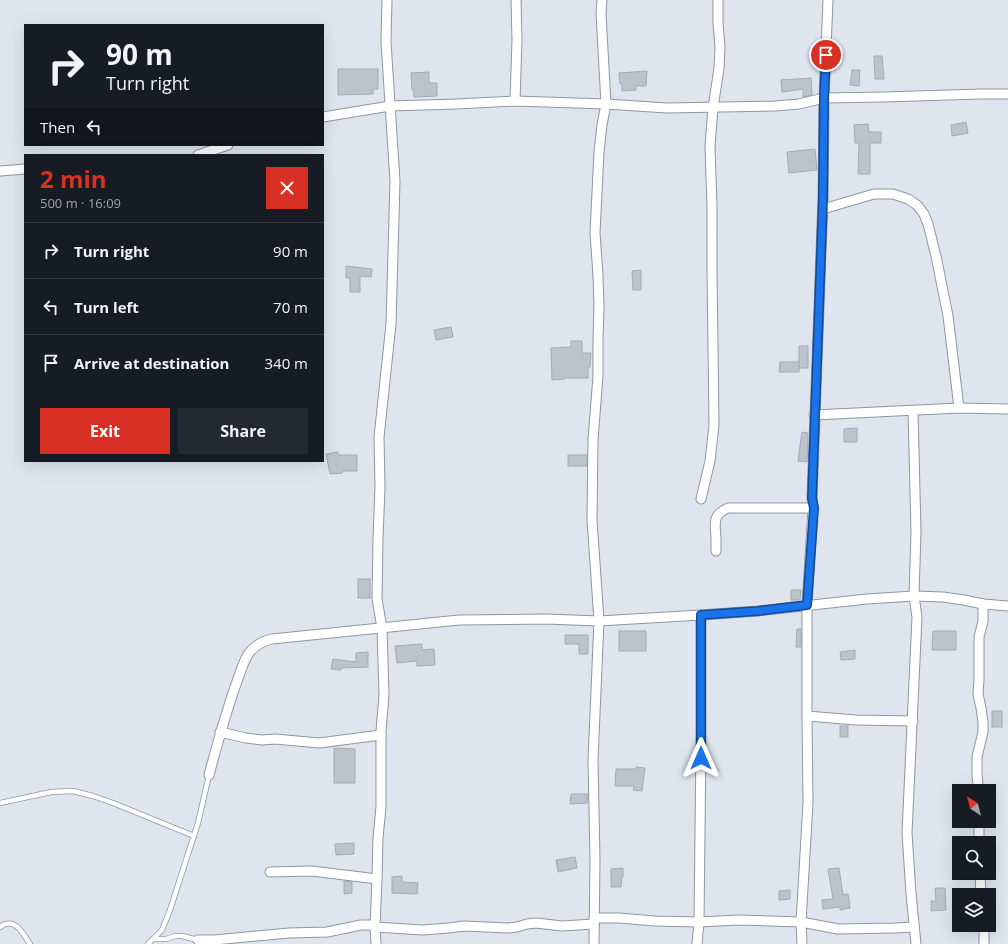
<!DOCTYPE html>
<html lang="en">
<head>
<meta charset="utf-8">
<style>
  body { margin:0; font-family:"Open Sans",sans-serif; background:#242831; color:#f1f3f6; height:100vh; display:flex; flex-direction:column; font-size:15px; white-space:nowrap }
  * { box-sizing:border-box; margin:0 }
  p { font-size:13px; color:#9ea1a6 }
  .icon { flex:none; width:22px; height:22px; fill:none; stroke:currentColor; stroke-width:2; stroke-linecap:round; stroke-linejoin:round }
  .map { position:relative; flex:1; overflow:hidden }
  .side { position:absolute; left:24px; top:154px; width:300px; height:308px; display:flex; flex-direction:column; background:#171b24; border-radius:0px; box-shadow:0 4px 16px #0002 }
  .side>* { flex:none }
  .hud { position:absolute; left:24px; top:24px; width:300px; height:122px; border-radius:0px; box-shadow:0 4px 16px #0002; background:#171b24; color:#f1f3f6; overflow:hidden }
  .needle { width:26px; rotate:324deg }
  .tools { position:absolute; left:952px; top:784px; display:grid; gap:8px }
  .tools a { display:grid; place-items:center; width:44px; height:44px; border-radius:0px; background:#171b24; box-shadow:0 4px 16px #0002; font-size:20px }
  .pin { position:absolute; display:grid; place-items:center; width:34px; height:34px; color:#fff; margin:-17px; border:2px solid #fff; border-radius:50%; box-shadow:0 1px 4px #0007 }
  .me { position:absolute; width:44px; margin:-22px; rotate:0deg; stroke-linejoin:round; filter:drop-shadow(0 0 3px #0008) }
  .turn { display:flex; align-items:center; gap:14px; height:84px; padding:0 16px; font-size:18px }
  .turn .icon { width:52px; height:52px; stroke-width:2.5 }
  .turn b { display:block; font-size:28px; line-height:34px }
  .then { display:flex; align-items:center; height:38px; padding:0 16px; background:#0003; gap:8px; font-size:15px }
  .round { display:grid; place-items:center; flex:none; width:42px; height:42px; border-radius:0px; background:#242831 }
  .head { display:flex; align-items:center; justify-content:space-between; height:68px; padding:0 16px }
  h1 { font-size:24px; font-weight:700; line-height:30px; color:#d93025 }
  .cta { display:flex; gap:8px; margin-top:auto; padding:8px 16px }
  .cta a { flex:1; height:46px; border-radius:0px; background:#d93025; color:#fff; font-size:16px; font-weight:700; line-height:46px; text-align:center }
  .cta a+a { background:#242831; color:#f1f3f6 }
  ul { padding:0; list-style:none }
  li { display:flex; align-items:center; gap:12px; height:56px; padding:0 16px; border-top:1px solid #363941 }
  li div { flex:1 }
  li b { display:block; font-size:15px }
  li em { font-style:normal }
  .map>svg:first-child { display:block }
  .building { fill:#bdc3cc; stroke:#a4aab3 }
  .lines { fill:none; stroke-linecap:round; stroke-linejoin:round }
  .lane-casing { stroke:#90969f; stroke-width:6 }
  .street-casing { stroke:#90969f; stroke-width:11 }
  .lane { stroke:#fff; stroke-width:4.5 }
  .street { stroke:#fff; stroke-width:9 }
  .route-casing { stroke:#114b97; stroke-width:10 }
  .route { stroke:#1a73e8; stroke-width:7 }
</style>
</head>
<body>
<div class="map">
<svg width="1008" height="944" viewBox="0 0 1008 944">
  <rect width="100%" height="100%" fill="#dfe5ef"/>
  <!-- building -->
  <g class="building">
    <polygon points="874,56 882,56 884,79 875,79"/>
    <polygon points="338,69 378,69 378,89 373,89 373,94 338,95"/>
    <polygon points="852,70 860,70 859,86 850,85"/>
    <polygon points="647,71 646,86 636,86 636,90 622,91 622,84 620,84 619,73"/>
    <polygon points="429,72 429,83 437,83 437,96 414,97 413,89 412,89 411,73"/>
    <polygon points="811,78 812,95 803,97 803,89 782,92 781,80"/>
    <polygon points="966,122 968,133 952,136 951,125"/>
    <polygon points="868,124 869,132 881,132 881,143 870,143 870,174 858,174 859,143 855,143 854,125"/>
    <polygon points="815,149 817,170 789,173 787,152"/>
    <polygon points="346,266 372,269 371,277 360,276 360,292 350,292 350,278 346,278"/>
    <polygon points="641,270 641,290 633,290 632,271"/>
    <polygon points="451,327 453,337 436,340 434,330"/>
    <polygon points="571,341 582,341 582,353 591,353 590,367 588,367 588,378 565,378 565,379 552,380 551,348 571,347"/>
    <rect x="799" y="346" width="9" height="22"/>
    <polygon points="780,362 799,362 799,372 779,372"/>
    <polygon points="857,428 857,442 844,442 844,429"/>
    <polygon points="802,432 808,433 807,462 798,461"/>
    <polygon points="338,452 338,455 357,455 357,471 342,471 343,473 330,474 326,454"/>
    <rect x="568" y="455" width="19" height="11"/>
    <rect x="358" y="579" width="12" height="19"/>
    <polygon points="791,590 801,590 800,600 791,600"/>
    <polygon points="797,629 801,629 801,647 796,647"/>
    <rect x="619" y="631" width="27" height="20"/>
    <polygon points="933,631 956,631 956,650 932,650"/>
    <polygon points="565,635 588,635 588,654 579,654 579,644 565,644"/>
    <polygon points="422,644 422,650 434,649 435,665 417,666 417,661 397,663 395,646"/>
    <polygon points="855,650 855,659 841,660 840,652"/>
    <polygon points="368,652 368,667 341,668 341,670 331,669 333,659 356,662 356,653"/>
    <rect x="992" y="711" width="10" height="16"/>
    <rect x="840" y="726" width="8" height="11"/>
    <polygon points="334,748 355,749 355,783 334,783"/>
    <polygon points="636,767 645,768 642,791 633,790 634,786 615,786 616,769 636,769"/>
    <polygon points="571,794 588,794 587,803 570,804"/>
    <polygon points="354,843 354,854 336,855 335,844"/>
    <polygon points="575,857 577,868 558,872 556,860"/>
    <polygon points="623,868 623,877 622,877 621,887 611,887 611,869"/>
    <polygon points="839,868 843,895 848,894 850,908 840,910 840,907 823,909 822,900 833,899 828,869"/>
    <polygon points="402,876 402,882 418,883 417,894 392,893 392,877"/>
    <polygon points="344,881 352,882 352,893 344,894"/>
    <polygon points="935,888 945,888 946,910 931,911 931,901 936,901"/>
    <polygon points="790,890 790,899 779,900 779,891"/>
  </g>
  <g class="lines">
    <!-- lane casing -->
    <g class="lane-casing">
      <g id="lane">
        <polyline points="0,803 51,792 73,791 93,796 113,803 194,836"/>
        <path d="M 0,927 C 2,926 4,924 6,924 C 17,920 25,937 30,944"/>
        <polyline points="153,939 166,939 175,936 182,936 198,940"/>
        <polyline points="148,944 162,930 170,910 198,823 209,775"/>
      </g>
    </g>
    <!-- street casing -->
    <g class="street-casing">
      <g id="street">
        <polyline points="515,101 517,40 516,0"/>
        <polyline points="323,117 390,106 457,104 515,101 606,104 667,108 775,106 799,104 824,98 884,97 981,94 1008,94"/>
        <polyline points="198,155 228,145"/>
        <polyline points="0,171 25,169"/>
        <polyline points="823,209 874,194 893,194 908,199 917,205 924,214 928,224 936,256 948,316 959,408"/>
        <polyline points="913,411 916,532 914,596 917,617 907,833 911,894 916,944"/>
        <polyline points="814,415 959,408 1008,409"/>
        <polyline points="701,499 710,461 714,425 712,270 712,207 710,146 713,108 719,68 720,47 718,23 718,0"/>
        <path d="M 716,551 C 716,546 716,542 716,538 C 715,523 712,515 728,508 L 813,508"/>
        <polyline points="807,716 856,720 913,721"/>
        <polyline points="220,732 246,738 262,740 275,739 319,743 381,735"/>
        <path d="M 209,775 C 217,745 225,716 235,687 C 239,677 243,661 249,653 C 255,645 263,641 272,639 L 459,620 L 546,619 L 599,621 L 701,615 L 758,611 L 867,599 L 914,596 L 943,597 L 964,600 L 983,604 L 1008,606"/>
        <polyline points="979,791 977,776 977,757 983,732 983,722 981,708 978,694 979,680 979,637 983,621 983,604"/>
        <polyline points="979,821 979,843"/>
        <polyline points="270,872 312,871 377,879"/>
        <polyline points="980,873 981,895"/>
        <polyline points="594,918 619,918 654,921 699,922 739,920 801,922 838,929 894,928 914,927"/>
        <polyline points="198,940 214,940 289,933 327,932 361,925 370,925 375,927 423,930 449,928 464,926 508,928 517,927 527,924 536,923 562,926 594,924"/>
        <polyline points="376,944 375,927 377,879 378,838 381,807 381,731 384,695 382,628 377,599 378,539 380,487 379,437 391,324 395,181 386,42 387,0"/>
        <polyline points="594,944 595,860 593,760 599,621 592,520 593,440 598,376 598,339 599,306 598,275 595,233 599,152 602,125 606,104 601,14 602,0"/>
        <polyline points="697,944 699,922 701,743 701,615"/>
        <polyline points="802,944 801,922 808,803 807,716 807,605 813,508 812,498 823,198 824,98 828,0"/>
        <polyline points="984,944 984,925"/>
      </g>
    </g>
    <!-- lane -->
    <use href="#lane" class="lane"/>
    <!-- street -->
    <use href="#street" class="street"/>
  </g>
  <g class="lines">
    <!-- route casing -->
    <g class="route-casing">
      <polyline id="route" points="701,758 701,615 758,611 807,605 814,508 812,498 823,198 824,98 826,55"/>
    </g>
    <!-- route -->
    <use href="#route" class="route"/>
  </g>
</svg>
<div class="tools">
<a><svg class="needle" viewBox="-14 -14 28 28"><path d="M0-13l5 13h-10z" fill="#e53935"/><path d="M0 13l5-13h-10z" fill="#9ea1a6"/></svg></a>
<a><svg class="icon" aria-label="search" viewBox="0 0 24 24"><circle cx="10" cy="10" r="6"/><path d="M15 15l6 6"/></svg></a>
<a><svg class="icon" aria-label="layers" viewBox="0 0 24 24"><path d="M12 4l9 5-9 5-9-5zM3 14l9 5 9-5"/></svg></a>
</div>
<div class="pin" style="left:826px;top:55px;background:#d93025"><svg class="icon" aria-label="arrive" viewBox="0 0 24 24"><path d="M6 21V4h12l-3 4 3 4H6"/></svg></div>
<svg class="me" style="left:701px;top:758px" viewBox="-20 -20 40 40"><path d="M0-17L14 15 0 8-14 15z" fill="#1a73e8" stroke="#fff" stroke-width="4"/></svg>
<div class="hud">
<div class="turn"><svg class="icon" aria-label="right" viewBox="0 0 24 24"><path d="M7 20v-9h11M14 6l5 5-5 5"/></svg><div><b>90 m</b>Turn right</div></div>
<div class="then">Then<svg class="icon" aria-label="left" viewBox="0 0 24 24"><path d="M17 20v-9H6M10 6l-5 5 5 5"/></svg></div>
</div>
<section class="side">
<div class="head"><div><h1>2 min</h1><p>500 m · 16:09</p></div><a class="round" style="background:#d93025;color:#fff"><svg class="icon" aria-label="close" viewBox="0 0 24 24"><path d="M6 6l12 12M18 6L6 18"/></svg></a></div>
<ul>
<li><svg class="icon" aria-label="right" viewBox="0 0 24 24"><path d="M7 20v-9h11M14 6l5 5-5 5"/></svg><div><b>Turn right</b></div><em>90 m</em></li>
<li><svg class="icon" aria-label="left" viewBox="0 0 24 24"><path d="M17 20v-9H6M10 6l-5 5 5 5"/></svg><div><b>Turn left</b></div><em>70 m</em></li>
<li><svg class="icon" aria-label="arrive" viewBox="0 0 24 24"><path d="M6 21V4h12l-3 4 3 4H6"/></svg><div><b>Arrive at destination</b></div><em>340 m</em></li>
</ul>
<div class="cta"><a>Exit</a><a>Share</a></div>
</section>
</div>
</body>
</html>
